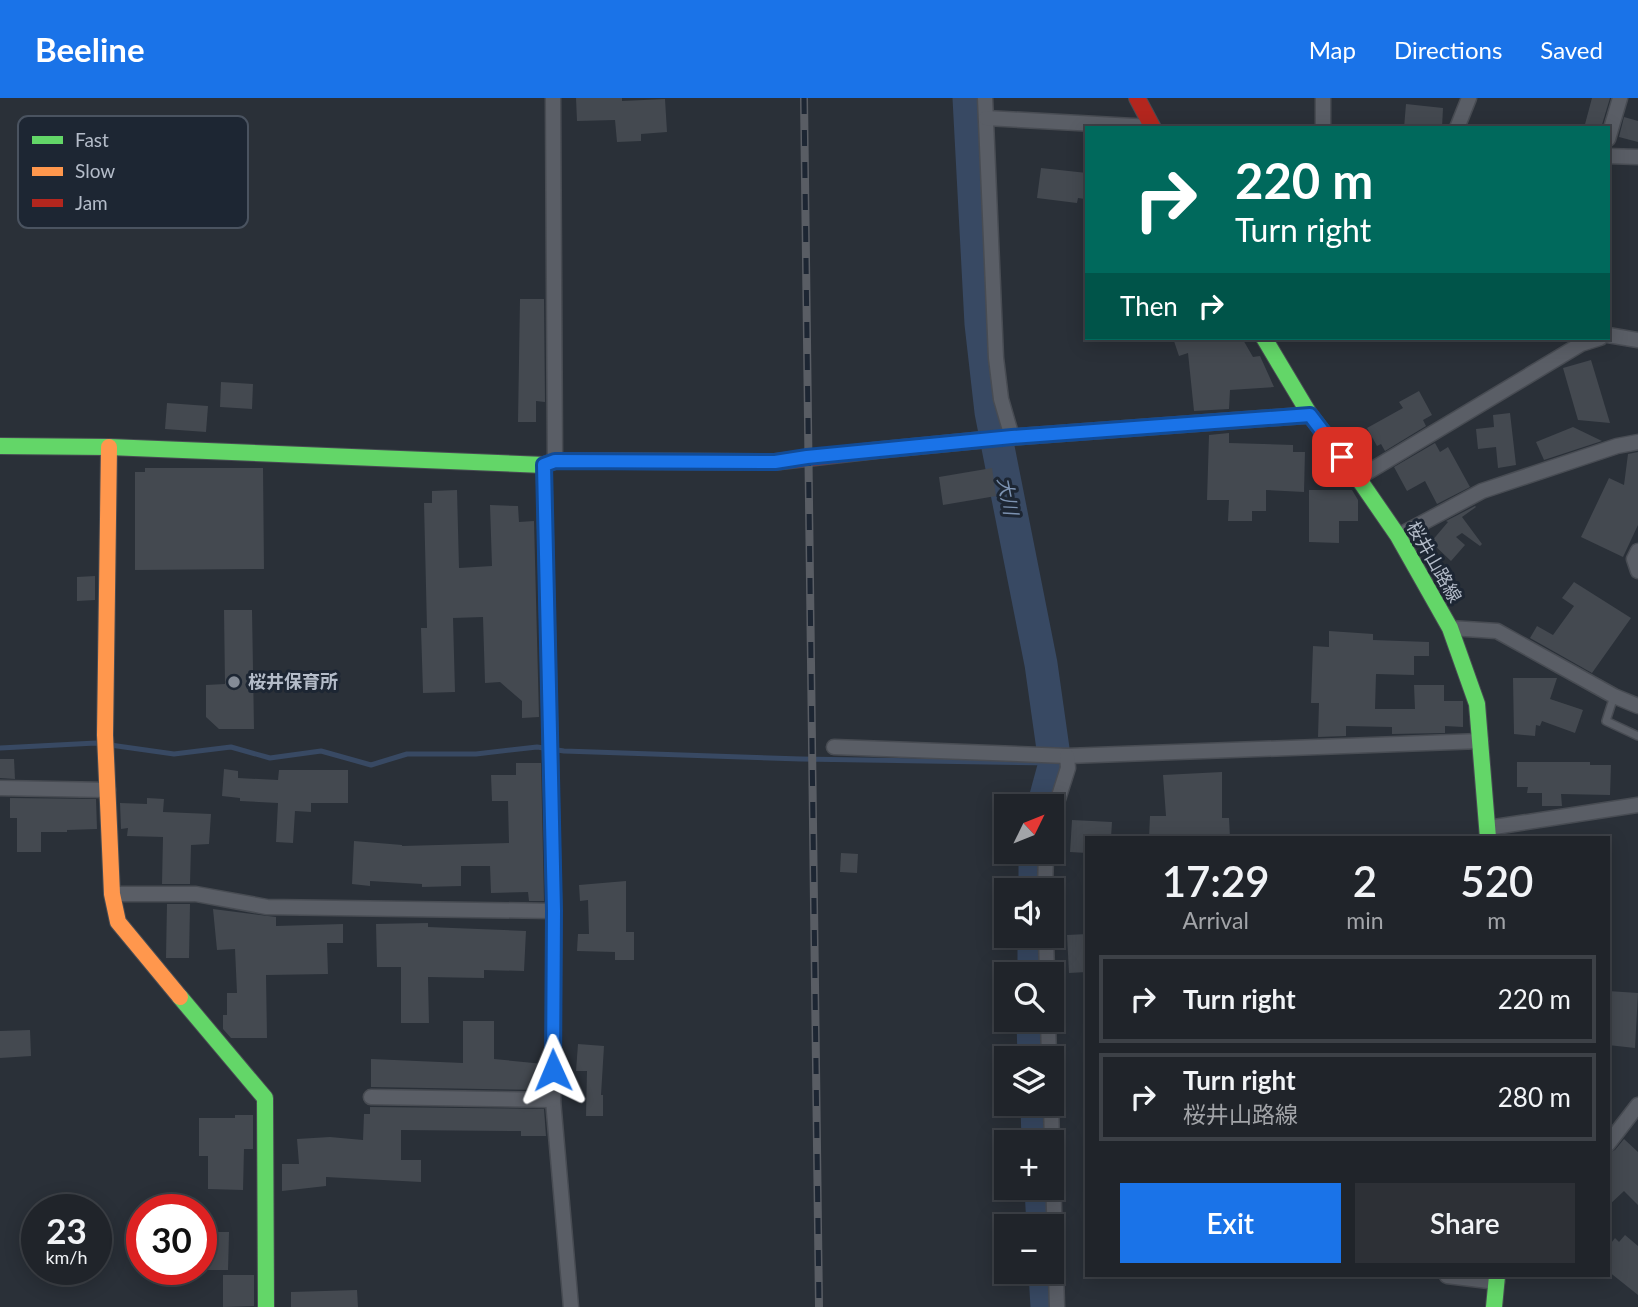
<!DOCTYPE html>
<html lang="en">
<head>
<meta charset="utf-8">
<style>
  body { margin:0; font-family:Lato,"Noto Sans JP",sans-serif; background:#2d3036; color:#f1f3f6; height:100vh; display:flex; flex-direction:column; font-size:26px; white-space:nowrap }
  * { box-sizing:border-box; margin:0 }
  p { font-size:23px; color:#a2a4a8 }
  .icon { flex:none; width:38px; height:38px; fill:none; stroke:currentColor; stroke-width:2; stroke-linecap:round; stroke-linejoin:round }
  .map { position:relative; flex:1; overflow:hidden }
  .details { position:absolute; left:1085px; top:738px; width:525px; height:441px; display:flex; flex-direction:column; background:#20242a; border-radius:0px; box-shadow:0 4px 18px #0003,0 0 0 2px #3d4147 }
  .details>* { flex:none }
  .hud { position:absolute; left:1085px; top:28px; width:525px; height:214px; border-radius:0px; box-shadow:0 4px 18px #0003,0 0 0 2px #3d4147; background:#00695c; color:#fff; overflow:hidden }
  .needle { width:46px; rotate:47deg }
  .buttons { position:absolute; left:994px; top:696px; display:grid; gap:14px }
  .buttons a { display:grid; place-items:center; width:70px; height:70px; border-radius:0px; background:#20242a; box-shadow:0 4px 18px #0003,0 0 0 2px #3d4147; font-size:35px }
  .speed { position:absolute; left:21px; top:1096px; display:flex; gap:14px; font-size:35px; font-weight:700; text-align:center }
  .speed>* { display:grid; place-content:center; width:91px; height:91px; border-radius:50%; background:#20242a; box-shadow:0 4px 18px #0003,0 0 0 2px #3d4147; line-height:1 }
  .speed small { font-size:18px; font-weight:400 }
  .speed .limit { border:10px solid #d22; background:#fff; color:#111 }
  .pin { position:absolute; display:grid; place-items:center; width:60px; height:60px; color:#fff; margin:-30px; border-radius:14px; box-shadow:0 4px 10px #0006 }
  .me { position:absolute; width:77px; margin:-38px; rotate:359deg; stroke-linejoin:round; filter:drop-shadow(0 0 5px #0008) }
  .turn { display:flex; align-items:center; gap:24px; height:147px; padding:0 35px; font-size:32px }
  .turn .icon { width:91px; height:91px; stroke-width:2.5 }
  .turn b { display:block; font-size:49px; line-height:60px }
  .then { display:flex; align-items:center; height:66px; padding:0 35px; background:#0003; gap:14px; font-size:26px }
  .eta { display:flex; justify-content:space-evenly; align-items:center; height:119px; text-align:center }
  .eta b { font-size:42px; font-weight:600; line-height:49px }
  .action { display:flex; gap:14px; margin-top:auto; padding:14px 35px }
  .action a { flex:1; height:80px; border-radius:0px; background:#1a73e8; color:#fff; font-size:28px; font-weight:600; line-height:80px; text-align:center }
  .action a+a { background:#2d3036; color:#f1f3f6 }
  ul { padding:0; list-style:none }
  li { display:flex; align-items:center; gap:21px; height:88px; margin:0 14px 10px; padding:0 21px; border:4px solid #3d4147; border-radius:0px }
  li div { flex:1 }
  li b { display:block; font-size:26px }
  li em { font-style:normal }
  header { display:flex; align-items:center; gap:42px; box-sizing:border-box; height:98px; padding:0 35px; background:#1a73e8; color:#fff }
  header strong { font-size:33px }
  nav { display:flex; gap:38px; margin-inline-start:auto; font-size:24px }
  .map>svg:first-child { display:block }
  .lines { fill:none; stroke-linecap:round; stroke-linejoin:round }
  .stream { stroke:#384963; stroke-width:5 }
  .river { stroke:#384963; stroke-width:33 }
  .building { fill:#444950 }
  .lane-casing { stroke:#484c53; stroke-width:10 }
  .street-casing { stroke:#484c53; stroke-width:17 }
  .fast-casing { stroke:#484c53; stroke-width:18 }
  .slow-casing { stroke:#484c53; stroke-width:18 }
  .jam-casing { stroke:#484c53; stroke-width:18 }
  .lane { stroke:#5a5e66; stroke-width:7 }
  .street { stroke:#5a5e66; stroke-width:14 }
  .fast { stroke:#63d668; stroke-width:16 }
  .slow { stroke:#ff974d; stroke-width:16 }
  .jam { stroke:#b3261e; stroke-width:16 }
  .rail-casing { stroke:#595d64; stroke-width:8 }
  .rail { stroke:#1d2633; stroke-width:5; stroke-dasharray:16; stroke-linecap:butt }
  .route-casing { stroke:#114b97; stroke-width:18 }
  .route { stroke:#1a73e8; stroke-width:12 }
  .poi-dot { fill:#848b96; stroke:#1d2633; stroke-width:2.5 }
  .labels { text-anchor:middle; stroke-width:6; stroke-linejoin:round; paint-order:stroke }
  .street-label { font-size:18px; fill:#b4bcc9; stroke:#1d2633 }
  .poi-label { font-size:18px; font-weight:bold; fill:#b4bcc9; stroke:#1d2633; text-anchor:start }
  .water-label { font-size:19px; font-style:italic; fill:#7c92b1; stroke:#1d2633 }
  .key { fill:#1d2633; stroke:#4a5360; stroke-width:2 }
  .key-label { font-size:19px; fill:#b4bcc9 }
</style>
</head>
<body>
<header>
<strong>Beeline</strong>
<nav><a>Map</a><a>Directions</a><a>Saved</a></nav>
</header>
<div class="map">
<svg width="1638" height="1209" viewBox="0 0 1638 1209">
  <rect width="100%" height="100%" fill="#2a3038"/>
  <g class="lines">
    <!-- stream -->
    <polyline class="stream" points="0,650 96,645 174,656 231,649 270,660 321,653 371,667 407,656 476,656 537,649 564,653 801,661 1055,665"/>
    <!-- river -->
    <g class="river">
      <polyline points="969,0 981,226 991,314 1041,566 1055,665 1043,709"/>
      <polyline points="1035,793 1035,754"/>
      <polyline points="1034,877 1034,838"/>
      <polyline points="1033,922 1034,961"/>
      <polyline points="1037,1006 1038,1045"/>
      <polyline points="1041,1090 1043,1129"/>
      <polyline points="1045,1174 1047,1209"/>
    </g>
  </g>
  <!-- building -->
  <g class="building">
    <polygon points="576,0 622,0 622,3 665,1 667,34 641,36 641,43 617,44 615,22 577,23"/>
    <polygon points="1592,0 1610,0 1601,30 1584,30"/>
    <polygon points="1406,6 1443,10 1442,30 1404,30"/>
    <polygon points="1624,19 1638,23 1638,44 1619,39"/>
    <polygon points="1041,70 1087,75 1085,101 1078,100 1077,105 1037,100"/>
    <polygon points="520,201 544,201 545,304 536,303 536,324 518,324"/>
    <polygon points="1173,240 1242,240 1253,259 1260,258 1274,289 1230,292 1229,311 1194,313 1188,255 1179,258"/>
    <polygon points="1591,262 1610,325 1578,322 1563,270"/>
    <polygon points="221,284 253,286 252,311 220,309"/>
    <polygon points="1419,293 1432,317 1423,322 1426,328 1385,353 1381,346 1377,348 1367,330 1403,310 1399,304"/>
    <polygon points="167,305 208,308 206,334 165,331"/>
    <polygon points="1510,315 1516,367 1498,370 1496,349 1478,351 1476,331 1494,329 1493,317"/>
    <polygon points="1573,329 1602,343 1544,362 1536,344"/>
    <polygon points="1229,335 1229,345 1293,347 1293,354 1305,354 1304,394 1266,392 1266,413 1252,413 1252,423 1228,423 1229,402 1207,402 1209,337"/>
    <polygon points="1435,345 1440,354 1448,349 1470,389 1437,406 1425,383 1407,393 1394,369"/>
    <polygon points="1638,354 1638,427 1623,459 1581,439 1609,380 1624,387 1628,356"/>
    <polygon points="145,370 263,370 264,471 135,472 135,374 145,374"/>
    <polygon points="992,370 996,398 943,407 939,379"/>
    <polygon points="457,392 459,470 492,468 490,407 518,408 519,424 534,423 539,619 522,620 522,603 500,584 485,585 483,519 453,520 455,594 423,595 421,530 427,530 424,405 432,405 432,393"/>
    <polygon points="1309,392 1352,392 1358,402 1358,423 1339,423 1339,445 1309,444"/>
    <polygon points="1475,408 1476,409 1462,419 1482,446 1480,448 1462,435 1456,439 1465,447 1451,463 1431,444 1448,424 1446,423"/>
    <polygon points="95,478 95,502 77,503 77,479"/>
    <polygon points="1574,484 1631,520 1592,575 1530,540 1537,528 1553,537 1574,508 1562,500"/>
    <polygon points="224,512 252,512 254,631 219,631 206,619 206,587 225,586"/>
    <polygon points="1329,533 1373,536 1373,542 1429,544 1429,558 1414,558 1414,577 1376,576 1375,611 1415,611 1414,587 1444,587 1444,603 1463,603 1463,629 1445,628 1445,635 1392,636 1392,629 1346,628 1346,638 1318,639 1319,605 1311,605 1313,548 1329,549"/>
    <polygon points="1513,580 1557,580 1550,601 1583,612 1575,635 1542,623 1540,628 1536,627 1535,638 1514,636"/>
    <polygon points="0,661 14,661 15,681 0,680"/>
    <polygon points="1517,664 1590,664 1590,667 1611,667 1610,697 1561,696 1562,708 1542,708 1542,695 1527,695 1528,689 1517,689"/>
    <polygon points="516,665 541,665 544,803 529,803 528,794 491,795 490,768 461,768 461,788 422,789 422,786 370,783 370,788 352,786 354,743 402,747 402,748 509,745 508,703 492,703 491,677 516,677"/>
    <polygon points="224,671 238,673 238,680 278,682 279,672 348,672 348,705 311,705 311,714 295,713 293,745 276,744 278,705 240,703 240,700 222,698"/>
    <polygon points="1222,674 1222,720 1229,720 1230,740 1149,740 1150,718 1166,718 1163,677"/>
    <polygon points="10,700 96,701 97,731 67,732 67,734 41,734 41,754 17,754 17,720 10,720"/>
    <polygon points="147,700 164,701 163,714 211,716 209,746 191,747 190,786 162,786 163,739 127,738 128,730 121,731 120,705 147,706"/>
    <polygon points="1072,722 1112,724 1111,740 1087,740 1087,755 1070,754"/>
    <polygon points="841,755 858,756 857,775 840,774"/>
    <polygon points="626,783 626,834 634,834 634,862 615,862 615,854 577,853 578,836 589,836 588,802 580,803 579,787"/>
    <polygon points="167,806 190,806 189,860 166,860"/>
    <polygon points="213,811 276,819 276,828 343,826 343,845 327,845 328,876 266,877 267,940 231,940 223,931 223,917 227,917 227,895 237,895 235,851 217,852"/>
    <polygon points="428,825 428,829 526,833 524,873 484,872 484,880 428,879 429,925 401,925 401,869 377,869 376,826"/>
    <polygon points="1087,836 1087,874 1069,875 1067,837"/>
    <polygon points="1608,893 1638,895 1635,950 1608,947"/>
    <polygon points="463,923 494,923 494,961 544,966 543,992 371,989 371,961 463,965"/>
    <polygon points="30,932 31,958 0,960 0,933"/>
    <polygon points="578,946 604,948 601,997 603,997 603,1018 586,1018 587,973 576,973"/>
    <polygon points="370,1009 544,1011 546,1038 521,1038 521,1033 401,1032 401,1062 421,1062 421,1084 326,1079 326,1088 282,1093 282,1066 299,1066 297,1041 330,1039 363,1042 364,1016 370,1016"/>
    <polygon points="235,1017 253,1017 253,1051 244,1051 243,1092 208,1091 208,1058 199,1058 199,1020 235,1020"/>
    <polygon points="1624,1041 1638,1054 1638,1107 1624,1093 1608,1108 1608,1055 1615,1052"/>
    <polygon points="207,1134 229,1134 228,1172 206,1172"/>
    <polygon points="1625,1137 1638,1148 1638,1197 1608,1173 1608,1149 1615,1140 1619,1144"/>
    <polygon points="223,1177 254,1177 254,1208 223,1209"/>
    <polygon points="357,1192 358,1209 291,1209 291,1194"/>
  </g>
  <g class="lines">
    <!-- lane casing -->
    <g class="lane-casing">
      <polyline id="lane" points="1614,598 1606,623 1638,638"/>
    </g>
    <!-- street casing -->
    <g class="street-casing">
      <g id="street">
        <polyline points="553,0 555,363"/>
        <polyline points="985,0 996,260 1001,301 1012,339"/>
        <polyline points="986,20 1152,29"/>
        <polyline points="1323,30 1323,0"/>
        <polyline points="1457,30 1469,0"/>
        <polyline points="1608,41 1620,0"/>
        <polyline points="1608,58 1638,59"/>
        <polyline points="1608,237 1638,242"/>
        <polyline points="544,367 554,813 553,1002 571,1209"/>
        <polyline points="1358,380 1581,246 1600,240"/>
        <polyline points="1398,438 1482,393 1617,348 1638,344"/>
        <polyline points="1638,453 1634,461 1638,473"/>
        <polyline points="1450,530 1497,533 1614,598 1638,608"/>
        <polyline points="834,649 1067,658 1481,643"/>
        <polyline points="0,690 108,692"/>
        <polyline points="1052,720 1068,670 1067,658"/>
        <polyline points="1488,730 1638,707"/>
        <polyline points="1045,793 1046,754"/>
        <polyline points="112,796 196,796 267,809 554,813"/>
        <polyline points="1046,838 1047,877"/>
        <polyline points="1048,922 1049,961"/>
        <polyline points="371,999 553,1002"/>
        <polyline points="1051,1006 1052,1045"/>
        <polyline points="1052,1046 1057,1209"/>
        <polyline points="1608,1046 1638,1007"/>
        <polyline points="1447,1178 1497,1184"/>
      </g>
    </g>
    <!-- fast casing -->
    <g class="fast-casing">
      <g id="fast">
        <polyline points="1264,240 1310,317 1358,380 1398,438 1450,530 1477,606 1488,740"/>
        <polyline points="0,348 109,349 544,367 555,363 620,363"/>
        <polyline points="180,899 265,1000 266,1209"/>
        <polyline points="1494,1209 1497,1178"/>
      </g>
    </g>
    <!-- slow casing -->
    <g class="slow-casing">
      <g id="slow">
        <polyline points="109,349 105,637 112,796 118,824 180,899"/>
        <polyline points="880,352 1012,339 1310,317"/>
      </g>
    </g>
    <!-- jam casing -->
    <g class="jam-casing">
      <g id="jam">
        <polyline points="1137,0 1153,30"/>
        <polyline points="620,363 775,364 880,352"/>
      </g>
    </g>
    <!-- lane -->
    <use href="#lane" class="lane"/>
    <!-- street -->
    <use href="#street" class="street"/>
    <!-- fast -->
    <use href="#fast" class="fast"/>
    <!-- slow -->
    <use href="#slow" class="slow"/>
    <!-- jam -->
    <use href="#jam" class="jam"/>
    <!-- rail casing -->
    <g class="rail-casing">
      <polyline id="rail" points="804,0 819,1209"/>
    </g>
    <!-- rail -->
    <use href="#rail" class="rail"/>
  </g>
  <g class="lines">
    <!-- route casing -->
    <g class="route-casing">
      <polyline id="route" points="553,972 554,813 544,367 555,363 775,364 807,359 1012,339 1310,317 1342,359"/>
    </g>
    <!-- route -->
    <use href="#route" class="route"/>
  </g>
  <!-- markers -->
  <circle class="poi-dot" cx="234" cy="584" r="7"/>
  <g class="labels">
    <!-- street labels -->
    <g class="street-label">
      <text transform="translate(1434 464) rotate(60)" y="6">桜井山路線</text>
    </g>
    <!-- poi labels -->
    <g class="poi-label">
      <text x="248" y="590">桜井保育所</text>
    </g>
    <!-- water labels -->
    <g class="water-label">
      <text transform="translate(1008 398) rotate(79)" y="7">大川</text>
    </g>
  </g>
  <!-- legend -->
  <rect x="18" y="18" width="230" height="112" rx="10" class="key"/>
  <rect x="32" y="38" width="31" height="8" fill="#63d668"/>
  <rect x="32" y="69" width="31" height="9" fill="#ff974d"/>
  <rect x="32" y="101" width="31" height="8" fill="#b3261e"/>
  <g class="key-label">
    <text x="75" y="49">Fast</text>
    <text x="75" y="80">Slow</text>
    <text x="75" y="112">Jam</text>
  </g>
</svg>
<div class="buttons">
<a><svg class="needle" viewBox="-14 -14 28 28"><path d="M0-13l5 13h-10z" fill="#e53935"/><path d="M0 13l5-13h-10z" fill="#a2a4a8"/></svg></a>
<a><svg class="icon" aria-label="sound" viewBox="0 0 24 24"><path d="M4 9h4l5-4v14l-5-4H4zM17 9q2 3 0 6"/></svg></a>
<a><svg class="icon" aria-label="search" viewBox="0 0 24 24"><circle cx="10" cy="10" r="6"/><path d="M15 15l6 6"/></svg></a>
<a><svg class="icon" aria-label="layers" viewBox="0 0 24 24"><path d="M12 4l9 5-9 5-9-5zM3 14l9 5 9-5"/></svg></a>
<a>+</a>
<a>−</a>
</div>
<div class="speed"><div>23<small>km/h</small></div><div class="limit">30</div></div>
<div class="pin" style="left:1342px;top:359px;background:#d93025"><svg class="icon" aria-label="arrive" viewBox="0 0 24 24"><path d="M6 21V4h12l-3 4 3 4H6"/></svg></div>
<svg class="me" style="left:553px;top:972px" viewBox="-20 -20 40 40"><path d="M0-17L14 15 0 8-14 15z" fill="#1a73e8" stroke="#fff" stroke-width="4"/></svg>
<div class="hud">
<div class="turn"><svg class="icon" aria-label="right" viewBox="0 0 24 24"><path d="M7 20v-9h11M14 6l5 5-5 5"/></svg><div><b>220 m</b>Turn right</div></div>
<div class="then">Then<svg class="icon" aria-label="right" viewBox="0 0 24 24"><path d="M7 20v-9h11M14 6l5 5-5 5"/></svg></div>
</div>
<section class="details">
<div class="eta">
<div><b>17:29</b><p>Arrival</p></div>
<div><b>2</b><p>min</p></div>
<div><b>520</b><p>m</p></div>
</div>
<ul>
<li><svg class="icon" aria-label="right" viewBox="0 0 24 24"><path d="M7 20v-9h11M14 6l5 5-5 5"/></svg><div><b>Turn right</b></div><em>220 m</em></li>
<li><svg class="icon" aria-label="right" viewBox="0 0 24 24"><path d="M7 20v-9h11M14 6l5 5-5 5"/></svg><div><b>Turn right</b><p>桜井山路線</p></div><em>280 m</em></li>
</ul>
<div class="action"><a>Exit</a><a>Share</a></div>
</section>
</div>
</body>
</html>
